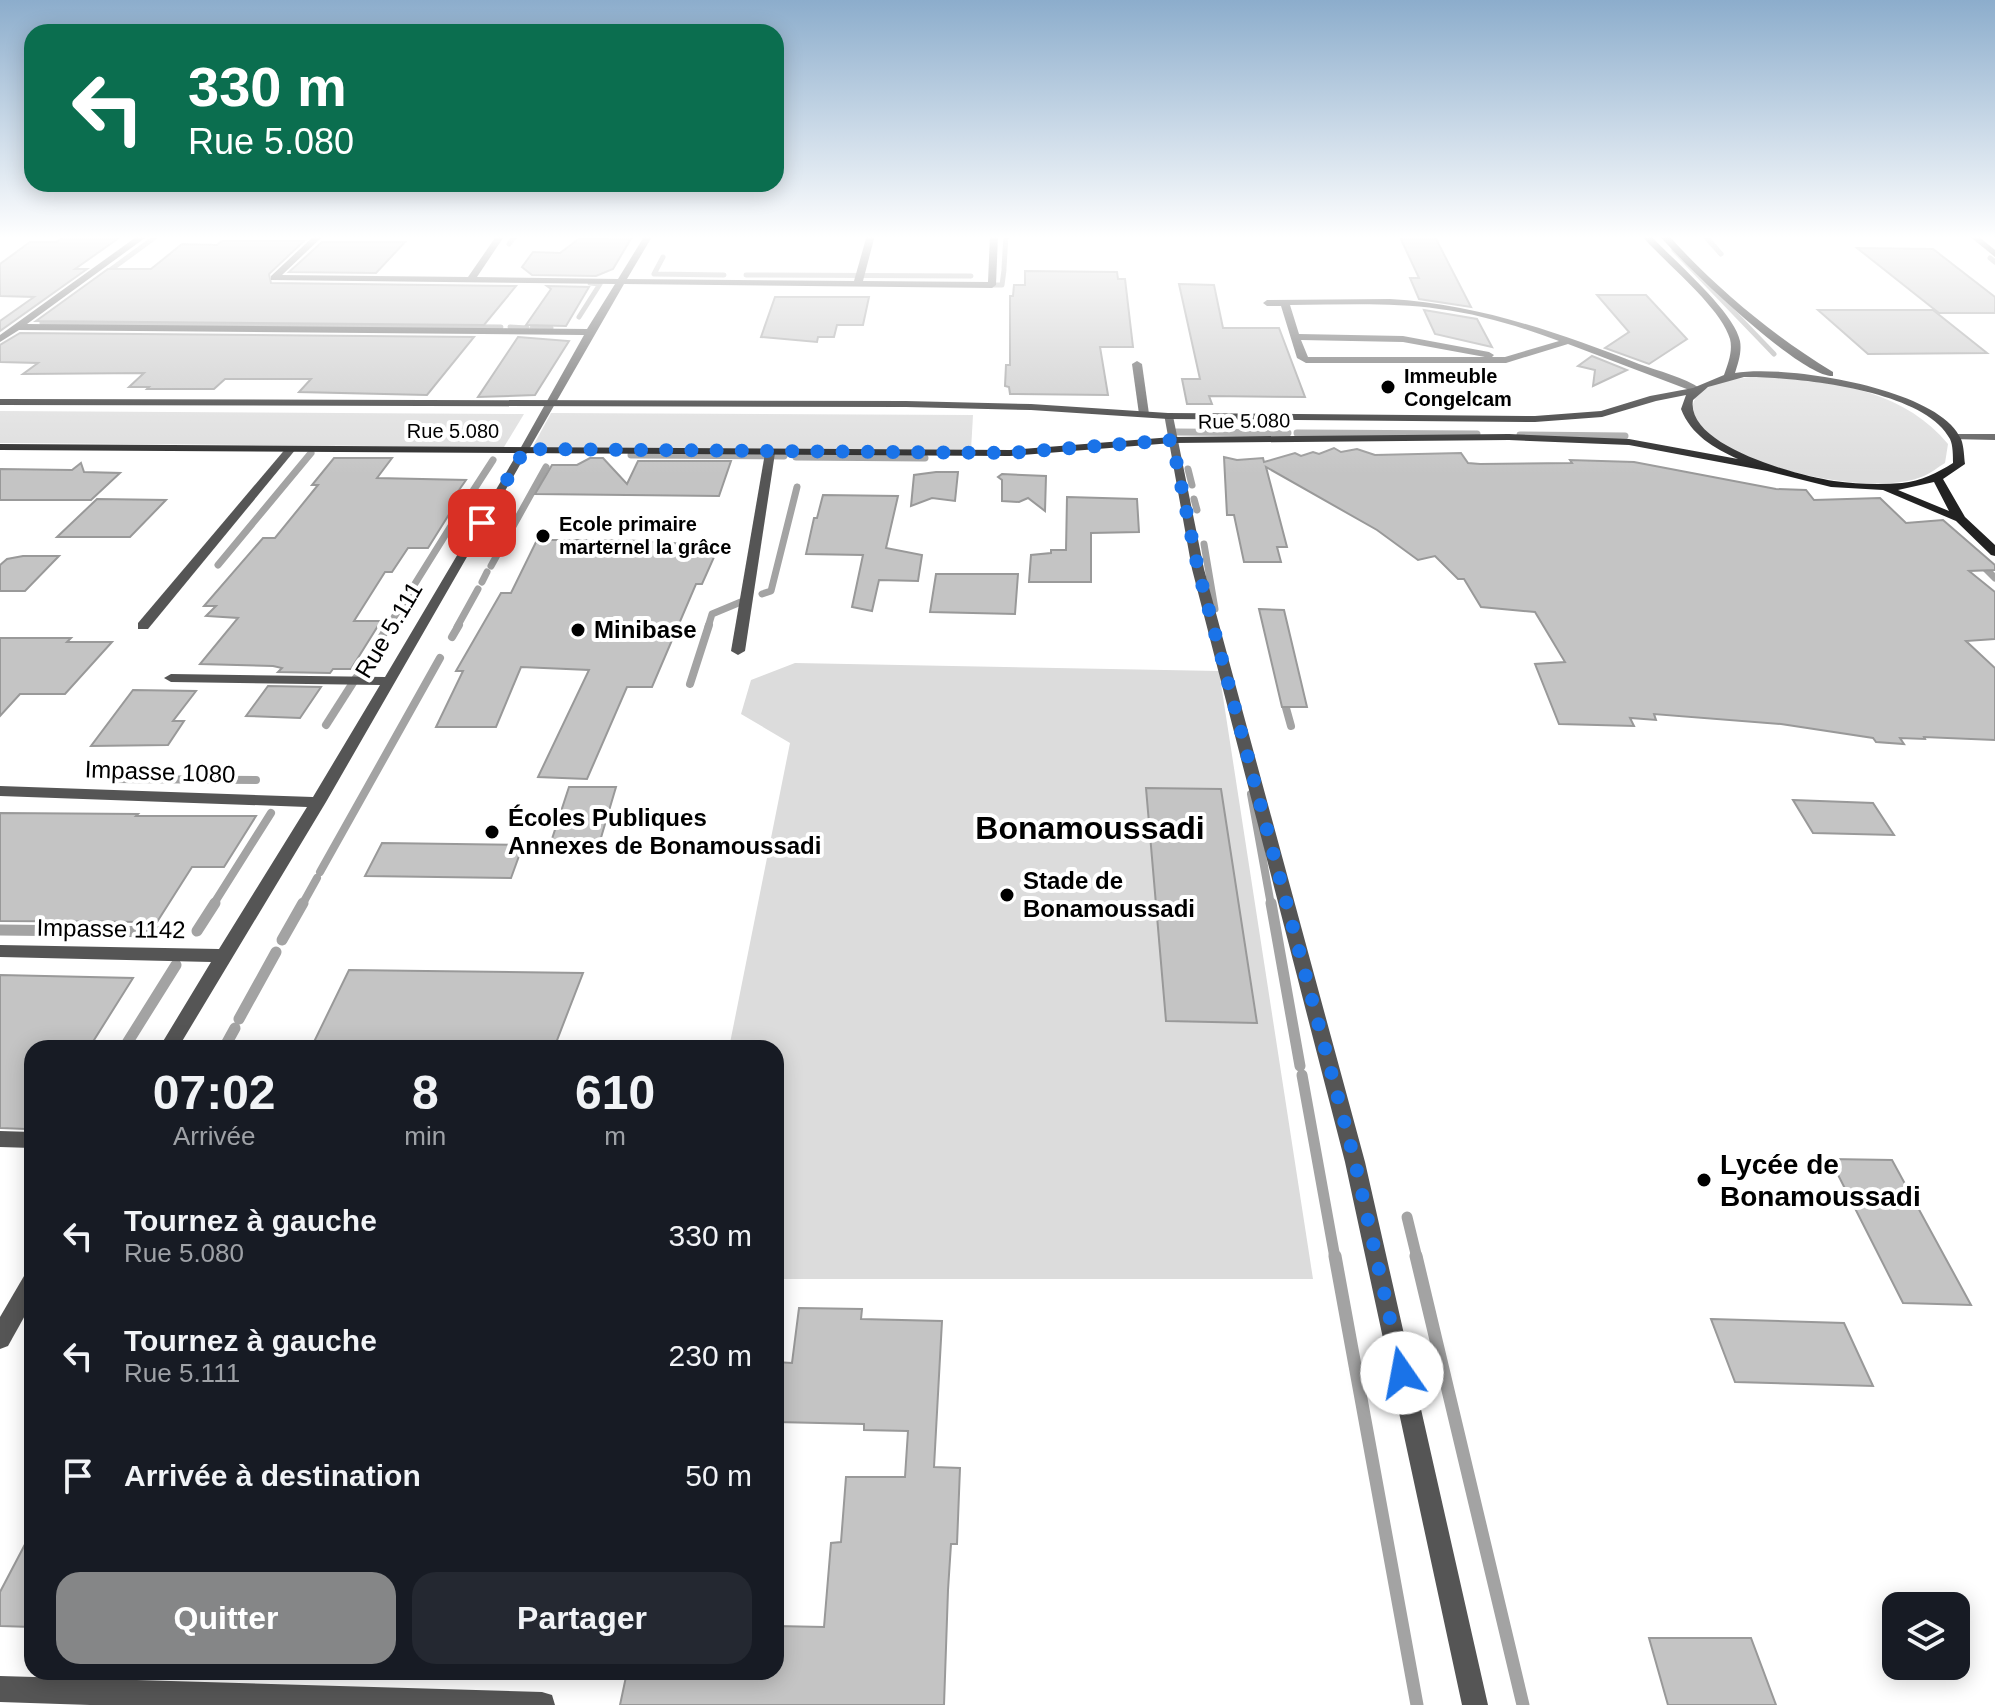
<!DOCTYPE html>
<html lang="fr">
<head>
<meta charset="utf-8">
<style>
  body { margin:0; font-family:Arial,sans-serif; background:#242831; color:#f1f3f6; height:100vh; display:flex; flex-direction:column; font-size:30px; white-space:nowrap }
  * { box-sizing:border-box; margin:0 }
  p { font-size:26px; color:#9ea1a6 }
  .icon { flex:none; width:44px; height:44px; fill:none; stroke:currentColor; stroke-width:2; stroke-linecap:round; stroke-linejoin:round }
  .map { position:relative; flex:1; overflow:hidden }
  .panel { position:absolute; left:24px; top:1040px; width:760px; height:640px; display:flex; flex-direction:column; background:#171b24; border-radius:24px; box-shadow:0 4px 20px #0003 }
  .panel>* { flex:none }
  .guide { position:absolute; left:24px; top:24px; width:760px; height:168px; border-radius:24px; box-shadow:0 4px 20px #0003; background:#0b6e4f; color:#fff; overflow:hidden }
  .controls { position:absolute; left:1882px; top:1592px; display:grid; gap:16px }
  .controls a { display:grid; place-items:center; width:88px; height:88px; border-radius:16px; background:#171b24; box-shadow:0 4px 20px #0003; font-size:40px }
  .pin { position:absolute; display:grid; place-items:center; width:68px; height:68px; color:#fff; margin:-34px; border-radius:16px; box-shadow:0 4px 12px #0006 }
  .me { position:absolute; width:88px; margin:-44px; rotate:348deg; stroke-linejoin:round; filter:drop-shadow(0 0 6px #0008) }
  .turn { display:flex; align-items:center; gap:28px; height:168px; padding:0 32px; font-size:36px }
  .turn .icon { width:104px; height:104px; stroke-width:2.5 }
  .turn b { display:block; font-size:56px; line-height:68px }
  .eta { display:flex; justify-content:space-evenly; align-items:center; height:136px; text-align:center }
  .eta b { font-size:48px; font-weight:700; line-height:56px }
  .primary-button { display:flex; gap:16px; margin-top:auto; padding:16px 32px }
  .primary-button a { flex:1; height:92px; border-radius:24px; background:#858687; color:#fff; font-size:32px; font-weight:700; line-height:92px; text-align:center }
  .primary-button a+a { background:#242831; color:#f1f3f6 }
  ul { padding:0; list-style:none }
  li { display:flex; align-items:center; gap:24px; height:120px; padding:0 32px }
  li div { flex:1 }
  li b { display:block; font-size:30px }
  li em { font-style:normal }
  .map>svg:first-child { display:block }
  .green { fill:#dcdcdc }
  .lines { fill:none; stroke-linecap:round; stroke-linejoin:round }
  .stream-far4 { stroke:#a3a3a3; stroke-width:5 }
  .stream-far3 { stroke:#a3a3a3; stroke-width:7 }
  .stream-far2 { stroke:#a3a3a3; stroke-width:8 }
  .stream-far1 { stroke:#a3a3a3; stroke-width:11 }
  .stream { stroke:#a3a3a3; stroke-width:13 }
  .building { fill:#c4c4c4; stroke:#999; stroke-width:2 }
  .service { fill:#555; fill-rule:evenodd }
  .minor { fill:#555; fill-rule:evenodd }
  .secondary { fill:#222; fill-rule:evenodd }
  .route { stroke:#1a73e8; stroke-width:14; stroke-dasharray:0 25.2 }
  .poi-dot { fill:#000; stroke:#fff; stroke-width:3 }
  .labels { text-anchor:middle; stroke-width:8; stroke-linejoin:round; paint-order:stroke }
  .far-poi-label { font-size:20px; font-weight:bold; fill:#000; stroke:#fff; text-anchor:start }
  .far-street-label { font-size:20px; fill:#000; stroke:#fff }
  .street-label { font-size:24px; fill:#000; stroke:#fff }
  .poi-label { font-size:24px; font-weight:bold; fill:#000; stroke:#fff; text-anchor:start }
  .near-poi-label { font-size:28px; font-weight:bold; fill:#000; stroke:#fff; text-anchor:start }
  .district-label { font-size:32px; font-weight:bold; fill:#000; stroke:#fff }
</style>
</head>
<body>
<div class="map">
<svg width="1995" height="1705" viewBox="0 0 1995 1705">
  <rect width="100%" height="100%" fill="#fff"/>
  <!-- green -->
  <g class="green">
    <path d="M 1758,376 C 1826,379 1903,389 1948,444 L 1945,463 C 1938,467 1931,473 1924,476 C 1873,498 1744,469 1704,431 C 1699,426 1695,417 1691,410 L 1697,393 L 1721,381 Z"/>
    <polygon points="0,411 524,414 504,447 0,443"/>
    <polygon points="551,413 973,415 971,450 532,448"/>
    <polygon points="795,663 1219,671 1313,1279 776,1279 776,1048 729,1048 790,743 741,714 751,680"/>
  </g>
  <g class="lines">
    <!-- stream-far4 -->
    <g class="stream-far4">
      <polyline points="1704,235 1721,254"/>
      <polyline points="509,244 516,235"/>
      <polyline points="1674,250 1774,354"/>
      <polyline points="663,257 654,274 724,275"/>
      <polyline points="1990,258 1995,262"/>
      <polyline points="1004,268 1006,235"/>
      <polyline points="746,275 971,276"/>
      <polyline points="102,276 158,235"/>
      <polyline points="985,285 1002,285 1004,270"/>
      <polyline points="48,315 42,323 501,327"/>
      <polyline points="579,317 600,284 590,283"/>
      <polyline points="510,327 527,328"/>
      <polyline points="532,328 551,328"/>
    </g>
    <!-- stream-far3 -->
    <g class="stream-far3">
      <polyline points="1176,432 1288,433"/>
      <polyline points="1297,433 1477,434"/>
      <polyline points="1520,435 1625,436"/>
      <polyline points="631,455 784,456"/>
      <polyline points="796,457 925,458"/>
      <polyline points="1188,469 1192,485"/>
      <polyline points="471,494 493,460"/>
      <polyline points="1194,499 1197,510"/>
      <polyline points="1204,544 1215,609"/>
      <polyline points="1981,564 1995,578"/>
      <polyline points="218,565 311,453"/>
      <polyline points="491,566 546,467"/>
      <polyline points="482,582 487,572"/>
      <polyline points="762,594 771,591 797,487"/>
      <polyline points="388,627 469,497"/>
      <polyline points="457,627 478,589"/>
      <polyline points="708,627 712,614 748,599"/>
    </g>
    <!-- stream-far2 -->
    <g class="stream-far2">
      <polyline points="452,637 459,625"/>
      <polyline points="358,675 389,625"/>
      <polyline points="690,684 709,625"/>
      <polyline points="1286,708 1291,726"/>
      <polyline points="326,725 356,678"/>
      <polyline points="114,779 256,780"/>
      <polyline points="1251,794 1271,905"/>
      <polyline points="320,872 440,658"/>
      <polyline points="213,905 271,813"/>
      <polyline points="302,905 317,878"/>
    </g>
    <!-- stream-far1 -->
    <g class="stream-far1">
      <polyline points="1271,903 1300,1066"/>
      <polyline points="0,930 172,932"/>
      <polyline points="197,931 215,903"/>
      <polyline points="282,940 303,903"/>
      <polyline points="239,1019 276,952"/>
      <polyline points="124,1048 176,965"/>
      <polyline points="224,1048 235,1028"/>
      <polyline points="1302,1075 1335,1258"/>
      <polyline points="1407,1217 1417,1258"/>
    </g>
    <!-- stream -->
    <g class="stream">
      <polyline points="1335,1256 1417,1705"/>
      <polyline points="1416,1256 1523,1705"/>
    </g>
  </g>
  <!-- building -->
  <g class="building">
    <polygon points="67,235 123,235 75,269 87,269 0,331 0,321 34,297 0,296 0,264 30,242 56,242"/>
    <polygon points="1399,235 1435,237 1471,307 1419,299 1410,278 1419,278"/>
    <polygon points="632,237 613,269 596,276 532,275 522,267 533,252 560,253 580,238"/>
    <polygon points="222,241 304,241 269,274 271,283 516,286 484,325 36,321 108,269 151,269 182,244 217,245"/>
    <polygon points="322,242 405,242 376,273 289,272"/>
    <polygon points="1857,248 1933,249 1995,297 1995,313 1939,313"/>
    <polygon points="1025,271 1117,272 1118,279 1125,279 1133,347 1100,347 1108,395 1010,394 1009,387 1005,386 1006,365 1010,365 1010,296 1013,296 1014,285 1025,285"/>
    <polygon points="1179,284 1214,285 1223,328 1279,328 1305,397 1209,396 1212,404 1187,404 1182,379 1200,379"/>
    <polygon points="547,286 589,287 566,326 526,325 551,289"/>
    <polygon points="1597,295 1646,295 1687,339 1649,364 1605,348 1629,332"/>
    <polygon points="775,297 869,297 863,325 837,325 834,337 818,337 817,342 761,337"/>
    <polygon points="1424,310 1477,319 1492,347 1435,334"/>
    <polygon points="1818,310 1933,310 1987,353 1868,354"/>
    <polygon points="20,333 474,337 427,395 299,392 311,379 225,379 214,389 147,389 149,387 129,387 144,373 23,374 38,363 0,362 0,345"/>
    <polygon points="518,337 569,341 535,395 478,397"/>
    <polygon points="1592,356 1627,370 1593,386 1595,370 1578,366"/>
    <polygon points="1334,448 1341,452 1357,449 1375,455 1461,453 1468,463 1480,464 1572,463 1570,460 1634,462 1776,489 1806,490 1814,500 1880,498 1906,523 1943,520 1995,565 1995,570 1969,571 1995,592 1995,639 1966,641 1995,668 1995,740 1924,737 1925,739 1900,738 1904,744 1876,742 1873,738 1781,724 1654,714 1656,720 1630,718 1634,726 1559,724 1535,664 1565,662 1535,612 1481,607 1464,579 1458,579 1435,556 1418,560 1377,530 1266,467 1287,547 1277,547 1281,562 1244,562 1234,515 1227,515 1224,457 1237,460 1263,458 1264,462 1295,453 1301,456 1313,452 1319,454"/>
    <polygon points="334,458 392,458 377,478 466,480 452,500 458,500 428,548 408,548 392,572 385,572 354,621 381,621 351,669 333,669 330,673 278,672 282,668 273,666 200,664 238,618 206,616 216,606 204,606 263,538 275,538 318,485 312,485"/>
    <polygon points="590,458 603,458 627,484 638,461 731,461 719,496 535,494 552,465 577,465"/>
    <polygon points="81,463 84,472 120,473 91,500 0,500 0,469 72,470"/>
    <polygon points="936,472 958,472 955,501 932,498 911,506 914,475"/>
    <polygon points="1002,474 1046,476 1045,511 1028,498 1019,502 1002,501 1002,480 998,477"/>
    <polygon points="823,495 898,496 886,548 922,555 918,581 879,580 872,611 852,607 863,555 806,554 814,518 817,518"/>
    <polygon points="1067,497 1137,499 1139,532 1091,533 1091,582 1029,582 1031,555 1051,553 1051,550 1066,550"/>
    <polygon points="97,499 166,500 130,537 57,537"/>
    <polygon points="537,540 622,540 719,546 702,584 696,584 652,687 627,687 587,779 538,777 589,670 521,667 496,727 436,727 463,671 456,671 501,593 511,593"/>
    <polygon points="23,556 59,556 25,591 0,591 0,565 7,559"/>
    <polygon points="936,574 1018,574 1015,614 930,612"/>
    <polygon points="1259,609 1284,610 1307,707 1282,707"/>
    <polygon points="0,638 71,638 67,642 112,642 65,694 20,694 0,716"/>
    <polygon points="268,686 321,687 300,718 246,716"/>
    <polygon points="133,690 196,691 173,721 184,721 168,745 91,746"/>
    <polygon points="569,787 616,787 600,841 551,842"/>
    <polygon points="1146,788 1221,789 1257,1023 1166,1021"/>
    <polygon points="1793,800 1873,803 1894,835 1813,833"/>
    <polygon points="0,813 138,814 136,816 256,816 224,867 192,867 157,922 0,921"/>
    <polygon points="382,843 523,845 511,878 365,876"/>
    <polygon points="349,970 426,971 583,973 554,1048 311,1048"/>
    <polygon points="0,975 133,978 89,1048 32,1048 32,1120 26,1129 0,1128"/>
    <polygon points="1830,1159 1892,1160 1971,1305 1903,1303"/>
    <polygon points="799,1308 862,1309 861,1319 942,1321 934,1467 960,1468 957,1544 951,1544 948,1590 944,1705 620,1705 627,1672 776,1672 776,1626 824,1627 831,1543 841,1542 846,1477 905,1477 908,1431 864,1430 864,1424 776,1422 776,1362 792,1363"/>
    <polygon points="1711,1319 1844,1323 1873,1386 1735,1382"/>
    <polygon points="32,1531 32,1627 0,1626 0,1592"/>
    <polygon points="1649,1638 1751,1638 1776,1705 1668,1705"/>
  </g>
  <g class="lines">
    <!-- service -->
    <g class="service">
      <path d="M 1390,299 C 1477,304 1557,332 1639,364 C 1658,371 1684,377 1701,389 L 1692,391 L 1568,344 L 1506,363 L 1306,363 L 1297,358 L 1281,306 L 1267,306 L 1263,303 L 1267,300 ZM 1290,305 C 1340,305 1390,302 1439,309 C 1480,314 1521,327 1559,341 L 1505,357 L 1492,357 L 1494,355 L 1489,352 L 1403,336 L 1299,334 ZM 1301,340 L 1403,342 L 1485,357 L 1308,357 Z"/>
      <polygon points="1137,361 1142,364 1149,414 1144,417 1139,414 1132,364"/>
    </g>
    <!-- minor -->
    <g class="minor">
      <polygon points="139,235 149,235 27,324 587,329 615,284 271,280 271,276 315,235 324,235 282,275 468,277 497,235 505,235 477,277 618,279 645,235 653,235 627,279 854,281 867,235 875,235 863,281 988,282 990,235 998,235 996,285 992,288 624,284 326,802 178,1048 159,1048 211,962 0,957 0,945 219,949 307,807 0,796 0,786 313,797 380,685 171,682 164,678 171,674 385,677 520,449 584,335 19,330 0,342 0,335"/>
      <polygon points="1968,235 1977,235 1995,250 1995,257"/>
      <polygon points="1164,414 1173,416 1204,569 1365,1162 1488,1705 1462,1705 1345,1162 1192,569"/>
      <polygon points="1955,434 1995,434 1995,440 1951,439 1950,437"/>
      <polygon points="287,447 296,449 148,629 138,629 138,623"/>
      <polygon points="770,450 775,453 745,651 738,655 731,651 765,453"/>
      <polygon points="0,1131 32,1132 32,1148 0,1147"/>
      <polygon points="32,1273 32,1303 8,1346 0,1349 0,1317 24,1276"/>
      <polygon points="0,1676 542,1692 552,1695 555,1705 90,1705 0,1702"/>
    </g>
    <!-- secondary -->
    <g class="secondary">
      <path d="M 1641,235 L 1650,235 C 1672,259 1734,311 1740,341 C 1742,352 1738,363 1735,373 C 1784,364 1940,388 1961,439 C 1964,446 1964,457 1965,464 L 1943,479 L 1965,517 L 1995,545 L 1995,556 L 1991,555 L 1956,521 L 1883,490 L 1831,487 L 1767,471 L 1629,445 L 1509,440 L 1172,443 L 1010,456 L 0,450 L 0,444 L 1010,450 L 1172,437 L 1509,434 L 1629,439 L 1738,459 C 1714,448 1691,435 1681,409 L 1686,395 L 1656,401 L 1602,417 L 1535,422 L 1168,419 L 1031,410 L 906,407 L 0,405 L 0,399 L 906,401 L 1031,404 L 1168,413 L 1535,416 L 1601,411 L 1650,396 L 1693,388 L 1724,375 C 1728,364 1733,351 1730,339 C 1721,307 1664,262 1641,235 ZM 1744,377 C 1794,377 1924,389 1950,439 C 1953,445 1953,456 1953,463 C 1937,473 1921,481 1902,483 C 1879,485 1856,484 1834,481 C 1799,476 1685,446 1693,400 L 1708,387 ZM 1934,482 L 1949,511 L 1898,490 Z"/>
      <path d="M 1659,235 L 1668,235 C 1717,289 1771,334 1833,372 L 1833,376 C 1800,377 1683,264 1659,235 Z"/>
    </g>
  </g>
  <!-- sky -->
  <linearGradient id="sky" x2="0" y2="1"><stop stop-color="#8cadcc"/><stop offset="0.5" stop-color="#fff"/><stop offset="1" stop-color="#fff" stop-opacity="0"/></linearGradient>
  <rect width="1995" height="474" fill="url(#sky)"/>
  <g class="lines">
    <!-- route -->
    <polyline class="route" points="482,523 525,449 1010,453 1172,440 1198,569 1355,1162 1402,1373"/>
  </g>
  <!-- markers -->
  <g class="poi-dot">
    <circle cx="1388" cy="387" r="8"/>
    <circle cx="543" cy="536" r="8"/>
    <circle cx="578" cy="630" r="8"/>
    <circle cx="492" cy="832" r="8"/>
    <circle cx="1007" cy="895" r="8"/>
    <circle cx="1704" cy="1180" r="8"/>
  </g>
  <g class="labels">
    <!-- far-poi labels -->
    <g class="far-poi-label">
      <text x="1404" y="383">Immeuble<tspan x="1404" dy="23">Congelcam</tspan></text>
      <text x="559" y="531">Ecole primaire<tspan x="559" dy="23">marternel la grâce</tspan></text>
    </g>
    <!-- far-street labels -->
    <g class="far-street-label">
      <text transform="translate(1244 421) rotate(-1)" y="7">Rue 5.080</text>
      <text x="453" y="438">Rue 5.080</text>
    </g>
    <!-- street labels -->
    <g class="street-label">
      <text transform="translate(389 630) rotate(-59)" y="8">Rue 5.111</text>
      <text transform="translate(160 772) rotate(2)" y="8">Impasse 1080</text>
      <text transform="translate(111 929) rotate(1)" y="8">Impasse 1142</text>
    </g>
    <!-- poi labels -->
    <g class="poi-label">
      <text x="594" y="638">Minibase</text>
      <text x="508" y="826">Écoles Publiques<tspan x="508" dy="28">Annexes de Bonamoussadi</tspan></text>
      <text x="1023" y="889">Stade de<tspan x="1023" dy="28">Bonamoussadi</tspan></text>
    </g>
    <!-- near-poi labels -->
    <g class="near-poi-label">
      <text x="1720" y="1174">Lycée de<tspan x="1720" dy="32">Bonamoussadi</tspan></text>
    </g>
    <!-- district labels -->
    <g class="district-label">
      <text x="1090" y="839">Bonamoussadi</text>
    </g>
  </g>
</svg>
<div class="controls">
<a><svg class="icon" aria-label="layers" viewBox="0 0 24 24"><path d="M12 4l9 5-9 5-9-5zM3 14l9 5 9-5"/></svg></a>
</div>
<div class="pin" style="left:482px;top:523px;background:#d93025"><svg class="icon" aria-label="arrive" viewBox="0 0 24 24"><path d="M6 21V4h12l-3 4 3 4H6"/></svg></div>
<svg class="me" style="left:1402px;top:1373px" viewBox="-20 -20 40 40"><circle r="19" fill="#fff"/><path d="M0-13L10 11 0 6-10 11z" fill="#1a73e8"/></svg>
<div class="guide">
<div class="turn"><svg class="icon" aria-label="left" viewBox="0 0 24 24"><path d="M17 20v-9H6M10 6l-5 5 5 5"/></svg><div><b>330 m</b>Rue 5.080</div></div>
</div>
<section class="panel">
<div class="eta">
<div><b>07:02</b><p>Arrivée</p></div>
<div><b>8</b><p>min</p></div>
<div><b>610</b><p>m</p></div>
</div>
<ul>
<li><svg class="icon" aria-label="left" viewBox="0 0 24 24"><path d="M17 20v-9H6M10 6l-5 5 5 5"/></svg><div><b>Tournez à gauche</b><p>Rue 5.080</p></div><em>330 m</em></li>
<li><svg class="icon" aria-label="left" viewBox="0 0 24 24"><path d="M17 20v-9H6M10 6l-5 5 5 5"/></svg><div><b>Tournez à gauche</b><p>Rue 5.111</p></div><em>230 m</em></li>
<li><svg class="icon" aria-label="arrive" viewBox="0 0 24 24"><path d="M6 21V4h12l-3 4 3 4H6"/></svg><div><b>Arrivée à destination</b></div><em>50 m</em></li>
</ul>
<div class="primary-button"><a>Quitter</a><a>Partager</a></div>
</section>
</div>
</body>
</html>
